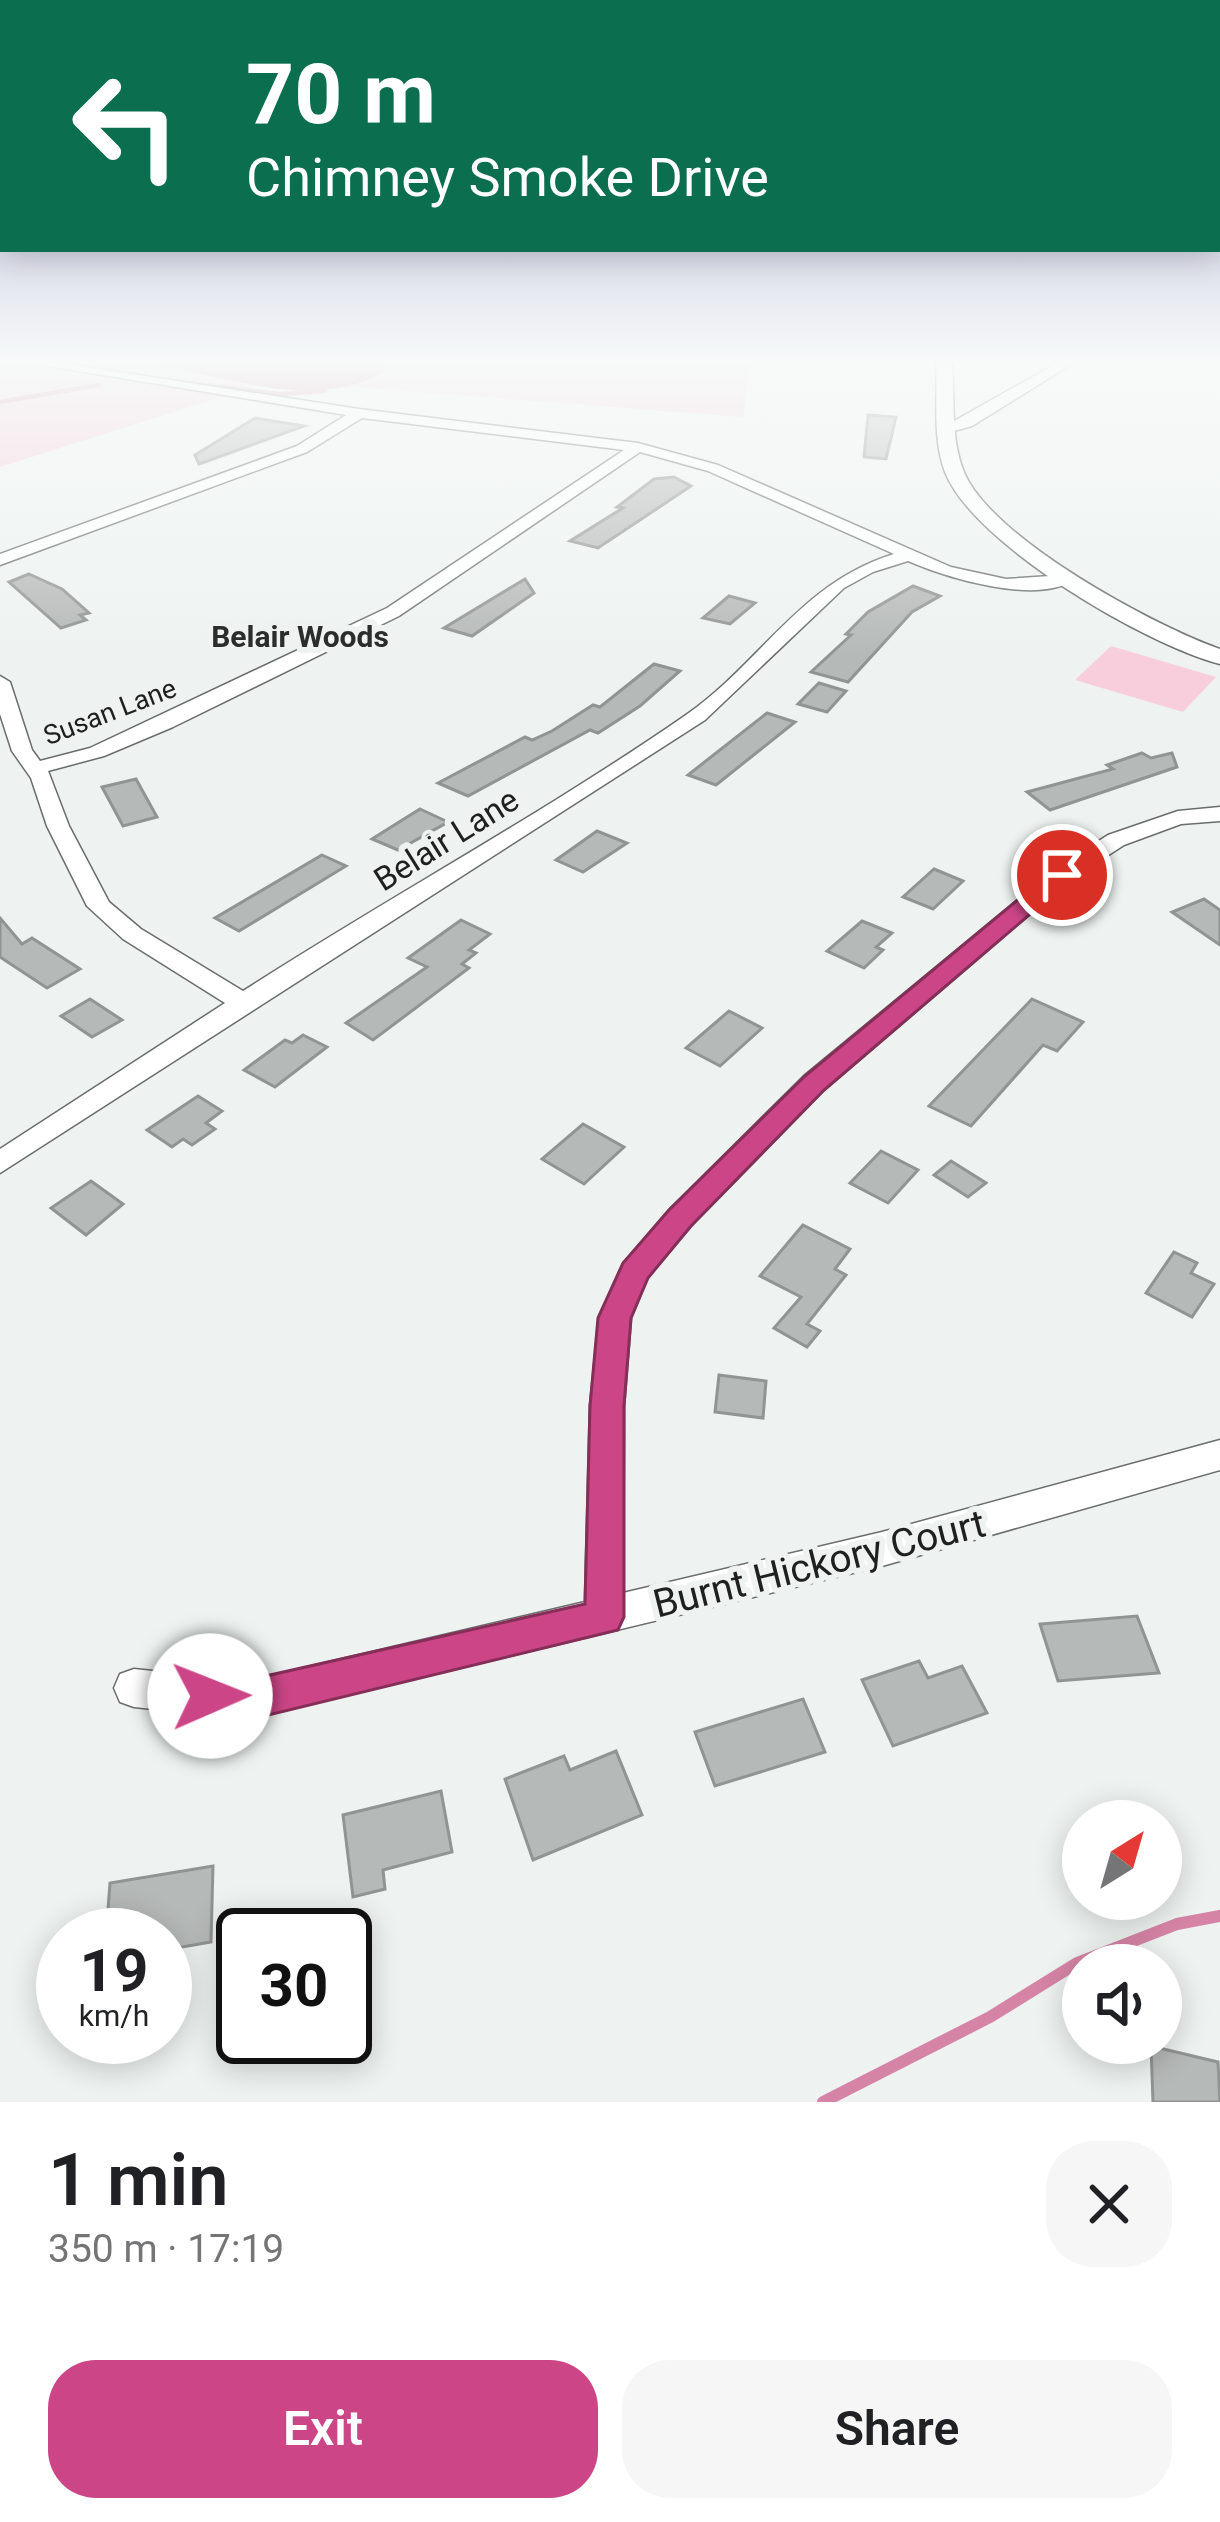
<!DOCTYPE html>
<html lang="en">
<head>
<meta charset="utf-8">
<style>
  body { margin:0; font-family:Roboto,sans-serif; background:#f6f6f6; color:#202124; height:100vh; display:flex; flex-direction:column; font-size:45px; white-space:nowrap }
  * { box-sizing:border-box; margin:0 }
  p { font-size:39px; color:#757577 }
  .icon { flex:none; width:66px; height:66px; fill:none; stroke:currentColor; stroke-width:2; stroke-linecap:round; stroke-linejoin:round }
  .map { position:relative; height:2102px; overflow:hidden }
  .sheet { display:flex; flex-direction:column; background:#fff; flex:1 }
  .sheet>* { flex:none }
  .top-card { position:absolute; left:0px; top:0px; width:1221px; height:252px; box-shadow:0 6px 30px #0003; background:#0b6e4f; color:#fff; overflow:hidden }
  .needle { width:78px; rotate:37deg }
  .buttons { position:absolute; left:1062px; top:1800px; display:grid; gap:24px }
  .buttons a { display:grid; place-items:center; width:120px; height:120px; border-radius:50%; background:#fff; box-shadow:0 6px 30px #0003; font-size:60px }
  .speed { position:absolute; left:36px; top:1908px; display:flex; gap:24px; font-size:60px; font-weight:700; text-align:center }
  .speed>* { display:grid; place-content:center; width:156px; height:156px; border-radius:50%; background:#fff; box-shadow:0 6px 30px #0003; line-height:1 }
  .speed small { font-size:30px; font-weight:400 }
  .speed .limit { border:6px solid #111; border-radius:18px; background:#fff; color:#111 }
  .pin { position:absolute; display:grid; place-items:center; width:102px; height:102px; color:#fff; margin:-51px; border:6px solid #fff; border-radius:50%; box-shadow:0 3px 12px #0007 }
  .me { position:absolute; width:132px; margin:-66px; rotate:89deg; stroke-linejoin:round; filter:drop-shadow(0 0 9px #0008) }
  .turn { display:flex; align-items:center; gap:42px; height:252px; padding:0 48px; font-size:54px }
  .turn .icon { width:156px; height:156px; stroke-width:2.5 }
  .turn b { display:block; font-size:84px; line-height:102px }
  .round { display:grid; place-items:center; flex:none; width:126px; height:126px; border-radius:48px; background:#f6f6f6 }
  .overview { display:flex; align-items:center; justify-content:space-between; height:204px; padding:0 48px }
  h1 { font-size:72px; font-weight:600; line-height:90px }
  .cta { display:flex; gap:24px; margin-top:auto; padding:24px 48px }
  .cta a { flex:1; height:138px; border-radius:48px; background:#cc4687; color:#fff; font-size:48px; font-weight:600; line-height:138px; text-align:center }
  .cta a+a { background:#f6f6f6; color:#202124 }
  .map>svg:first-child { display:block }
  .green { fill:#f8cedd }
  .water { fill:#d684a6 }
  .lines { fill:none; stroke-linecap:round; stroke-linejoin:round }
  .stream-far1 { stroke:#d684a6; stroke-width:4.5 }
  .stream { stroke:#d684a6; stroke-width:12 }
  .building { fill:#b5b9b8; stroke:#909492; stroke-width:3 }
  .minor-casing { stroke:#696d6c; stroke-width:3 }
  .tertiary-casing { stroke:#696d6c; stroke-width:3 }
  .minor { fill:#fff; fill-rule:evenodd }
  .tertiary { fill:#fff; fill-rule:evenodd }
  .route { fill:#cc4687; stroke:#852e58; stroke-width:3 }
  .labels { text-anchor:middle; stroke-width:12; stroke-linejoin:round; paint-order:stroke }
  .far-street-label { font-size:27px; fill:#1e201f; stroke:#eef3f1 }
  .far-neighbourhood-label { font-size:30px; font-weight:bold; fill:#2a2d2c; stroke:#eef3f1 }
  .street-label { font-size:33px; fill:#1e201f; stroke:#eef3f1 }
  .near-street-label { font-size:39px; fill:#1e201f; stroke:#eef3f1 }
</style>
</head>
<body>
<div class="map">
<svg width="1220" height="2102" viewBox="0 0 1220 2102">
  <rect width="100%" height="100%" fill="#eef3f1"/>
  <!-- green -->
  <g class="green">
    <polygon points="0,362 751,362 743,417 272,381 0,467"/>
    <polygon points="1111,646 1216,677 1183,712 1075,680"/>
  </g>
  <!-- water -->
  <path class="water" d="M 145,362 L 379,362 L 386,370 C 316,415 220,374 145,362 Z"/>
  <g class="lines">
    <!-- stream-far1 -->
    <g class="stream-far1">
      <polyline points="154,379 280,394 325,391"/>
      <polyline points="0,402 98,385"/>
    </g>
    <!-- stream -->
    <polyline class="stream" points="823,2102 990,2017 1077,1963 1177,1924 1220,1916"/>
  </g>
  <!-- building -->
  <g class="building">
    <polygon points="868,415 896,417 886,459 864,457"/>
    <polygon points="255,418 304,426 199,464 195,455"/>
    <polygon points="674,477 691,486 598,548 570,541 623,508 617,507 654,479"/>
    <polygon points="29,574 62,589 89,613 80,615 86,620 61,628 9,582"/>
    <polygon points="525,579 534,593 472,636 444,628"/>
    <polygon points="913,586 940,596 912,612 848,682 811,672 851,635 846,634 868,612"/>
    <polygon points="729,596 755,603 730,624 703,618"/>
    <polygon points="654,664 680,671 640,706 598,733 590,730 468,796 438,783 525,737 532,740 552,731 593,705 600,707"/>
    <polygon points="819,683 846,691 827,712 798,704"/>
    <polygon points="767,713 795,722 716,785 688,775"/>
    <polygon points="1142,753 1151,758 1172,753 1177,767 1050,810 1027,792 1113,769 1107,765"/>
    <polygon points="136,779 157,817 123,826 102,787"/>
    <polygon points="420,809 448,822 398,850 372,839"/>
    <polygon points="597,831 627,843 583,872 556,860"/>
    <polygon points="322,855 346,866 239,931 215,918"/>
    <polygon points="934,869 963,881 933,909 903,897"/>
    <polygon points="1204,899 1220,910 1220,945 1172,912"/>
    <polygon points="0,918 22,944 32,938 80,969 47,988 0,957"/>
    <polygon points="461,920 490,934 469,950 476,953 462,964 469,968 373,1040 346,1023 427,967 408,958"/>
    <polygon points="862,921 892,933 876,947 883,950 864,968 827,951"/>
    <polygon points="90,999 122,1020 92,1037 61,1016"/>
    <polygon points="1032,999 1083,1022 1057,1051 1043,1045 971,1126 929,1106"/>
    <polygon points="729,1011 762,1028 720,1066 686,1048"/>
    <polygon points="303,1035 327,1047 275,1087 244,1070 285,1040 292,1043"/>
    <polygon points="198,1096 222,1111 206,1123 215,1129 192,1145 183,1139 172,1147 147,1130"/>
    <polygon points="583,1124 624,1147 584,1184 542,1159"/>
    <polygon points="881,1151 918,1170 888,1203 850,1183"/>
    <polygon points="951,1161 986,1183 968,1197 934,1175"/>
    <polygon points="91,1181 123,1204 86,1235 51,1208"/>
    <polygon points="803,1225 850,1249 835,1269 846,1275 807,1324 820,1331 807,1347 774,1328 801,1297 760,1276"/>
    <polygon points="1174,1252 1197,1263 1191,1273 1214,1284 1192,1317 1146,1293"/>
    <polygon points="719,1375 766,1381 763,1418 715,1412"/>
    <polygon points="1137,1616 1159,1673 1058,1681 1040,1624"/>
    <polygon points="919,1661 928,1678 962,1666 987,1713 893,1746 862,1680"/>
    <polygon points="803,1699 825,1752 715,1786 695,1732"/>
    <polygon points="616,1751 642,1815 533,1860 505,1779 564,1756 570,1770"/>
    <polygon points="441,1791 452,1852 383,1870 385,1889 353,1897 343,1815"/>
    <polygon points="213,1866 211,1942 165,1950 165,1935 106,1935 110,1883"/>
    <polygon points="1151,2046 1218,2062 1220,2102 1153,2102"/>
  </g>
  <g class="lines">
    <!-- minor casing -->
    <g class="minor-casing">
      <g id="minor">
        <path d="M 24,362 L 54,362 L 359,409 L 638,443 L 718,465 L 951,567 L 1006,579 L 1065,575 L 1074,580 C 1035,605 948,578 908,561 L 873,572 L 844,588 L 705,720 L 0,1173 L 0,1149 L 225,1003 L 123,939 L 87,906 L 47,826 L 31,778 L 12,751 L 0,714 L 0,676 L 10,682 L 32,750 L 40,761 L 90,748 L 387,608 L 624,450 L 362,418 L 307,452 L 0,565 L 0,554 L 297,446 L 346,415 ZM 640,452 L 708,471 L 894,554 C 800,583 762,662 686,715 C 543,814 389,897 243,991 L 141,929 L 109,902 L 69,826 L 48,771 L 104,756 L 173,727 L 399,616 Z"/>
        <polygon points="1059,362 1075,362 972,426 947,433 940,429"/>
        <polygon points="1220,807 1220,821 1181,824 1124,845 1070,880 824,1090 691,1226 647,1278 631,1318 624,1406 623,1593 882,1532 1220,1440 1220,1470 882,1566 248,1719 134,1707 120,1702 114,1688 120,1674 134,1669 248,1681 585,1602 590,1406 599,1318 623,1264 669,1210 804,1076 1054,870 1108,835 1178,811"/>
      </g>
    </g>
    <!-- tertiary casing -->
    <g class="tertiary-casing">
      <path id="tertiary" d="M 936,362 L 952,362 C 955,398 950,438 964,472 C 991,538 1154,626 1220,649 L 1220,664 C 1146,645 973,544 945,472 C 932,437 938,398 936,362 Z"/>
    </g>
    <!-- minor -->
    <use href="#minor" class="minor"/>
    <!-- tertiary -->
    <use href="#tertiary" class="tertiary"/>
  </g>
  <!-- sky -->
  <linearGradient id="sky" x2="0" y2="1"><stop stop-color="#a1a1ce"/><stop offset="0.55" stop-color="#f7faf9"/><stop offset="1" stop-color="#f7faf9" stop-opacity="0"/></linearGradient>
  <rect width="1220" height="656" fill="url(#sky)"/>
  <!-- route -->
  <polygon class="route" points="1062,868 1070,870 1070,880 824,1090 691,1226 648,1278 631,1318 624,1406 624,1617 618,1630 248,1720 196,1710 190,1696 196,1682 210,1677 248,1680 585,1604 590,1406 598,1318 623,1263 669,1210 805,1076 1054,870"/>
  <g class="labels">
    <!-- far-street labels -->
    <g class="far-street-label">
      <text transform="translate(110 712) rotate(-21)" y="9">Susan Lane</text>
    </g>
    <!-- far-neighbourhood labels -->
    <g class="far-neighbourhood-label">
      <text x="300" y="647">Belair Woods</text>
    </g>
    <!-- street labels -->
    <g class="street-label">
      <text transform="translate(446 839) rotate(-32)" y="12">Belair Lane</text>
    </g>
    <!-- near-street labels -->
    <g class="near-street-label">
      <text transform="translate(819 1563) rotate(-14)" y="14">Burnt Hickory Court</text>
    </g>
  </g>
</svg>
<div class="buttons">
<a><svg class="needle" viewBox="-14 -14 28 28"><path d="M0-13l5 13h-10z" fill="#e53935"/><path d="M0 13l5-13h-10z" fill="#757577"/></svg></a>
<a><svg class="icon" aria-label="sound" viewBox="0 0 24 24"><path d="M4 9h4l5-4v14l-5-4H4zM17 9q2 3 0 6"/></svg></a>
</div>
<div class="speed"><div>19<small>km/h</small></div><div class="limit">30</div></div>
<div class="pin" style="left:1062px;top:875px;background:#d93025"><svg class="icon" aria-label="arrive" viewBox="0 0 24 24"><path d="M6 21V4h12l-3 4 3 4H6"/></svg></div>
<svg class="me" style="left:210px;top:1696px" viewBox="-20 -20 40 40"><circle r="19" fill="#fff"/><path d="M0-13L10 11 0 6-10 11z" fill="#cc4687"/></svg>
<div class="top-card">
<div class="turn"><svg class="icon" aria-label="left" viewBox="0 0 24 24"><path d="M17 20v-9H6M10 6l-5 5 5 5"/></svg><div><b>70 m</b>Chimney Smoke Drive</div></div>
</div>
</div>
<section class="sheet">
<div class="overview"><div><h1>1 min</h1><p>350 m · 17:19</p></div><a class="round"><svg class="icon" aria-label="close" viewBox="0 0 24 24"><path d="M6 6l12 12M18 6L6 18"/></svg></a></div>
<div class="cta"><a>Exit</a><a>Share</a></div>
</section>
</body>
</html>
